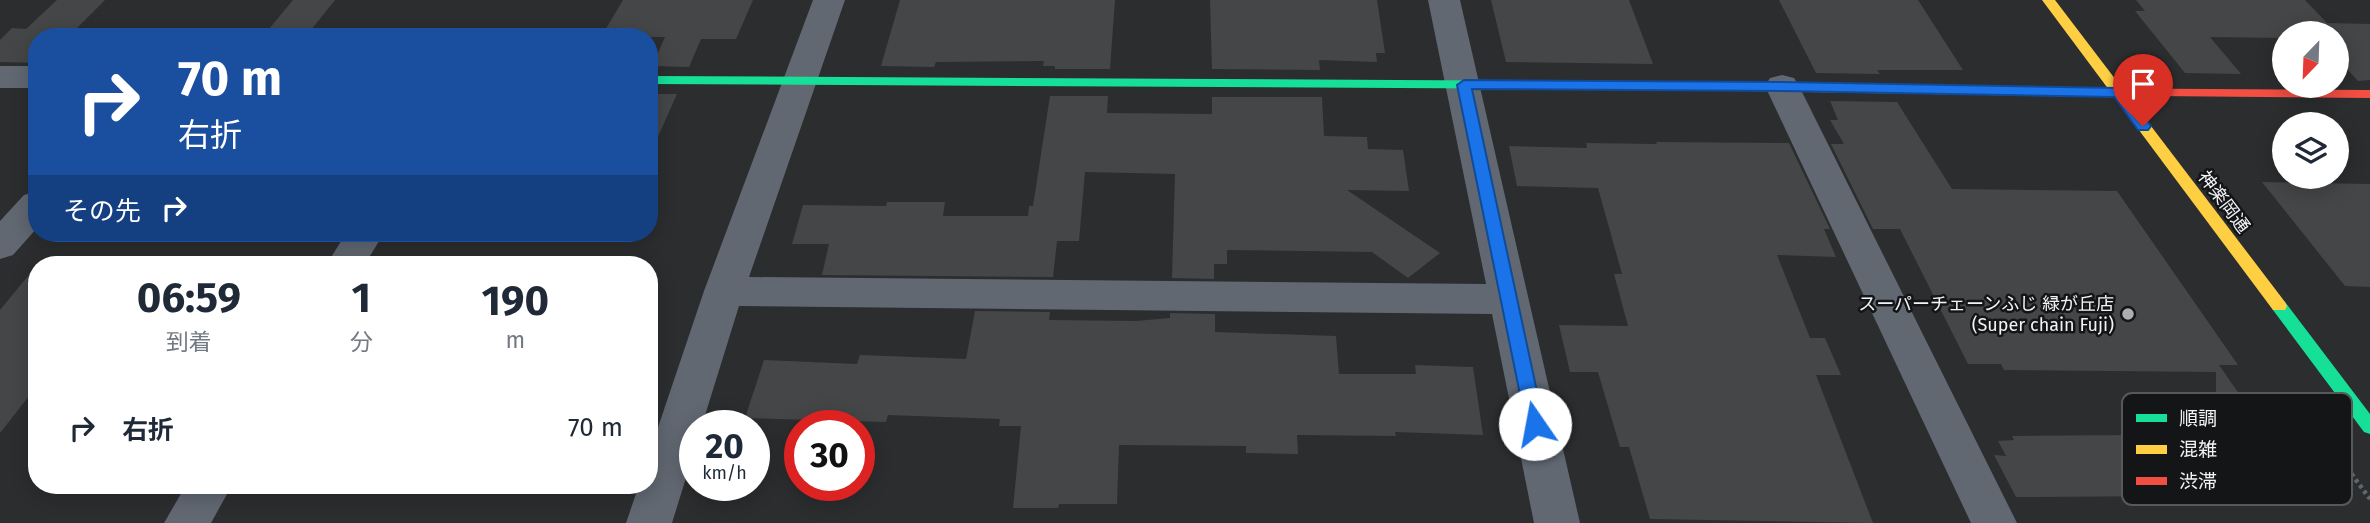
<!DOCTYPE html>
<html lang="ja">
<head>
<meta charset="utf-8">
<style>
  body { margin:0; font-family:"Fira Sans","Noto Sans JP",sans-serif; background:#f6f6f7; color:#1f2937; height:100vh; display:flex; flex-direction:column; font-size:26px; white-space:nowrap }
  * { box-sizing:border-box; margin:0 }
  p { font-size:23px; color:#747a83 }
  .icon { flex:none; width:38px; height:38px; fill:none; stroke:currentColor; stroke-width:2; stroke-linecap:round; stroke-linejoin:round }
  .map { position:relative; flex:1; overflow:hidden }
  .details { position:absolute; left:28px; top:256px; width:630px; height:238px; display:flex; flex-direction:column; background:#fff; border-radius:28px; box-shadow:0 4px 18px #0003 }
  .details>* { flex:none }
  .top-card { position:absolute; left:28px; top:28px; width:630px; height:214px; border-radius:28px; box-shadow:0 4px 18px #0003; background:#1a4fa0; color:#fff; overflow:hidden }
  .needle { width:46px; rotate:203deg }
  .tools { position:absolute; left:2272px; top:21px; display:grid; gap:14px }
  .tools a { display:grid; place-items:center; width:77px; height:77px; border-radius:50%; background:#fff; box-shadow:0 4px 18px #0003; font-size:35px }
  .speed { position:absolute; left:679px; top:410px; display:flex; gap:14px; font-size:35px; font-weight:700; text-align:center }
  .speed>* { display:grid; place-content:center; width:91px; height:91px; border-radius:50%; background:#fff; box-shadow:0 4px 18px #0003; line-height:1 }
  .speed small { font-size:18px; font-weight:400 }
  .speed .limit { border:10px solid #d22; background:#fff; color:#111 }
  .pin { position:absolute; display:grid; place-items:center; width:60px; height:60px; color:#fff; margin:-72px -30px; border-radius:50% 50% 50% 0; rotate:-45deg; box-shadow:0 0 7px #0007 }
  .pin .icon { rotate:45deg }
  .me { position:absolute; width:77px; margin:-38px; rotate:348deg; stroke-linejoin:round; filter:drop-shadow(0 0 5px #0008) }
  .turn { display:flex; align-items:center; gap:24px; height:147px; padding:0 35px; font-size:32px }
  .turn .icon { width:91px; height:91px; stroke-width:2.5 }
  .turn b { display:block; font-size:49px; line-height:60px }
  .then { display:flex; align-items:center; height:66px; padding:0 35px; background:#0003; gap:14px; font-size:26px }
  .eta { display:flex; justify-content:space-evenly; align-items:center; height:119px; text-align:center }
  .eta b { font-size:42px; font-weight:700; line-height:49px }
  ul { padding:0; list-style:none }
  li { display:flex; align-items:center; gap:21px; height:105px; padding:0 35px }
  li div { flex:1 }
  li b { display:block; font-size:26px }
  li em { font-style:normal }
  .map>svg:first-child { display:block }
  .building { fill:#454648 }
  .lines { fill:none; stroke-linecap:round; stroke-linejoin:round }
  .path { stroke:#62666d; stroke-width:4.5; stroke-dasharray:3.5 3.5; stroke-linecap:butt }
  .street { fill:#616872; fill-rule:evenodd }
  .fast { fill:#16e098; fill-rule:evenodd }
  .slow { fill:#ffcf43; fill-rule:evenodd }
  .jam { fill:#f24e42; fill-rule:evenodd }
  .route { fill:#1a73e8; stroke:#114b97; stroke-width:2 }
  .poi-dot { fill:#acaeb0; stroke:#141516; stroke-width:2.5 }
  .labels { text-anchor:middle; stroke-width:5; stroke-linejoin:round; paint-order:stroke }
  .street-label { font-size:18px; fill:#f2f3f6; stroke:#141516 }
  .poi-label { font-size:18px; fill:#f2f3f6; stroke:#141516; text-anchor:end }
  .key { fill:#141516; stroke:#575859; stroke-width:2 }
  .key-label { font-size:19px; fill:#f2f3f6 }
</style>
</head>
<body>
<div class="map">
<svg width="2370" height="523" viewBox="0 0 2370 523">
  <rect width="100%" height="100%" fill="#2b2d2f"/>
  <!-- building -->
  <g class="building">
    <polygon points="57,0 105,0 68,37 37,37 37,63 0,62 0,40 12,28 26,29"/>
    <polygon points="293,0 335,0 307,35 264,35"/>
    <polygon points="623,0 753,0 736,39 701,39 689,67 652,66 665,37 601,37"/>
    <polygon points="900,0 1115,0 1110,69 1055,69 1055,66 1043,66 1044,61 936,62 934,67 881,66"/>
    <polygon points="1210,0 1377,0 1385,53 1376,53 1377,62 1319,60 1320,70 1212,69"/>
    <polygon points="1491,0 1629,0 1653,64 1506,62"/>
    <polygon points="1779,0 1918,0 1963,70 1877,70 1880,74 1816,73"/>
    <polygon points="2136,0 2305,0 2327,23 2370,24 2370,80 2358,81 2336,57 2336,33 2284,33 2284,38 2210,37 2241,74 2185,73 2135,11 2145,11"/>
    <polygon points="649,94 677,94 649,157"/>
    <polygon points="1050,96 1108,96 1107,113 1212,114 1212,97 1322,97 1324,136 1367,137 1368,149 1403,150 1409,191 1347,190 1440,253 1408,278 1372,252 1227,250 1227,264 1214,264 1214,279 1172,278 1175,174 1085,172 1079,241 1057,241 1053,277 822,275 829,244 792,244 803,205 886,206 887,202 945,202 943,216 1028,216 1029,206 1033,206"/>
    <polygon points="1830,101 1897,102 1952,189 2117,191 2238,365 2219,365 2281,454 2216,453 2216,372 2004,370 2001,364 1968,364 1900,229 1873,229 1831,144 1844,144 1830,120 1838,120"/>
    <polygon points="1656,142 1789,143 1830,229 1824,229 1836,257 1777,255 1810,338 1825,338 1841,375 1816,375 1873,523 1650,519 1629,447 1620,447 1598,372 1570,372 1559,325 1628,326 1614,274 1622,274 1598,188 1517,186 1509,146 1587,148 1586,143 1657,144"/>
    <polygon points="2262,182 2370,184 2370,287 2345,286"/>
    <polygon points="37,265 37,386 0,433 0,310"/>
    <polygon points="975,311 1050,312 1049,320 1136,321 1170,318 1170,313 1215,314 1215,332 1336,336 1339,374 1416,374 1415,365 1473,367 1483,435 1395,432 1396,436 1297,435 1298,454 1246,453 1246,446 1119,445 1117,504 1059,504 1058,508 1013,508 1021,426 999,426 1000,419 888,415 886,422 745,418 764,360 857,364 860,355 966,359"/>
    <polygon points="2135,435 2173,496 2016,497 1994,455 2006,456 1998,441 2014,440 2012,436"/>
  </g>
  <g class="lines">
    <!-- path -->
    <polyline class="path" points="2339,457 2370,499"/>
    <!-- street -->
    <g class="street">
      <polygon points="813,0 845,0 749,277 1486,284 1428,0 1460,0 1580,523 1534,523 1492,314 739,306 702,425 695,425 695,449 672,523 626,523 639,485 649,485 649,454 704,291"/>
      <rect x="0" y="66" width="37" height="22"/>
      <polygon points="1782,75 1794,78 1799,86 2017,523 1971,523 1765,86 1770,78"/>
      <polygon points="37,191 37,228 13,255 0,259 0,221 24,195"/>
      <polygon points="346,233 384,233 365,264 327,264"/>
      <polygon points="186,485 232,485 211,523 164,523"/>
    </g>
    <!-- fast -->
    <g class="fast">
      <polygon points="649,76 1574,81 1581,85 1574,89 649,84"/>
      <polygon points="2279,300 2285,302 2370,414 2370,434 2364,432 2273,310 2271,306 2273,302"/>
    </g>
    <!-- slow -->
    <g class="slow">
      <polygon points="2042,0 2055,0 2285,302 2287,306 2285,310 2273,310"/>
      <polygon points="1574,81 2054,88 2061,92 2054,96 1569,88 1567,85"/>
    </g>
    <!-- jam -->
    <polygon class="jam" points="2054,88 2370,90 2370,98 2049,95 2047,92"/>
  </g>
  <!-- route -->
  <polygon class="route" points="1464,80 1782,82 2118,88 2123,90 2151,126 2148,130 2138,130 2114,97 1782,91 1472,89 1544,424 1541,429 1535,431 1529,429 1526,424 1457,85"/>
  <!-- markers -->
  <circle class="poi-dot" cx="2128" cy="314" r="7"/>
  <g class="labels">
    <!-- street labels -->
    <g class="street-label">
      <text transform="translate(2224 202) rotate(53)" y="6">神楽岡通</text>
    </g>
    <!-- poi labels -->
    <g class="poi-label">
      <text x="2114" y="310">スーパーチェーンふじ 緑が丘店<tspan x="2114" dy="21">(Super chain Fuji)</tspan></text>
    </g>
  </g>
  <!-- legend -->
  <rect x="2122" y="393" width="230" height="112" rx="10" class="key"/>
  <rect x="2136" y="414" width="31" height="8" fill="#16e098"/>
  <rect x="2136" y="445" width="31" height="9" fill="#ffcf43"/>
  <rect x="2136" y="477" width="31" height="8" fill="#f24e42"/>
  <g class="key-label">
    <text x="2179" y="425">順調</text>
    <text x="2179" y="456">混雑</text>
    <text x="2179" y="488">渋滞</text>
  </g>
</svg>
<div class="tools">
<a><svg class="needle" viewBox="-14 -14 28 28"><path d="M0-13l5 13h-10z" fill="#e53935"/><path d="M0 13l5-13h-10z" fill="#747a83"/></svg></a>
<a><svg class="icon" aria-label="layers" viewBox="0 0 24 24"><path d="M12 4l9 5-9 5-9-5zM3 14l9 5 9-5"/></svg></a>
</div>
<div class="speed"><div>20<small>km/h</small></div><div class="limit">30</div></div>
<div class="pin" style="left:2143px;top:126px;background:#d93025"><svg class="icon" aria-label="arrive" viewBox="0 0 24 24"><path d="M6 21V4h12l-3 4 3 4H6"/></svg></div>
<svg class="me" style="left:1535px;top:424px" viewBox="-20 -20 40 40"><circle r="19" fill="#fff"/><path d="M0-13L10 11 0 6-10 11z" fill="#1a73e8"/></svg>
<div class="top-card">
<div class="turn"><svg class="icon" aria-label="right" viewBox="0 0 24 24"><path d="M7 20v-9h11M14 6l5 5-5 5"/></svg><div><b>70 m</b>右折</div></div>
<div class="then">その先<svg class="icon" aria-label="right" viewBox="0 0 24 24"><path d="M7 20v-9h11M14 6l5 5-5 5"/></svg></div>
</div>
<section class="details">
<div class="eta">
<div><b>06:59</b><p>到着</p></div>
<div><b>1</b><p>分</p></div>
<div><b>190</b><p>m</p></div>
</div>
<ul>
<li><svg class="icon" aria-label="right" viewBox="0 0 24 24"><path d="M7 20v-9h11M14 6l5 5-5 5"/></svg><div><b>右折</b></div><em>70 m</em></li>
</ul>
</section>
</div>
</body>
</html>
